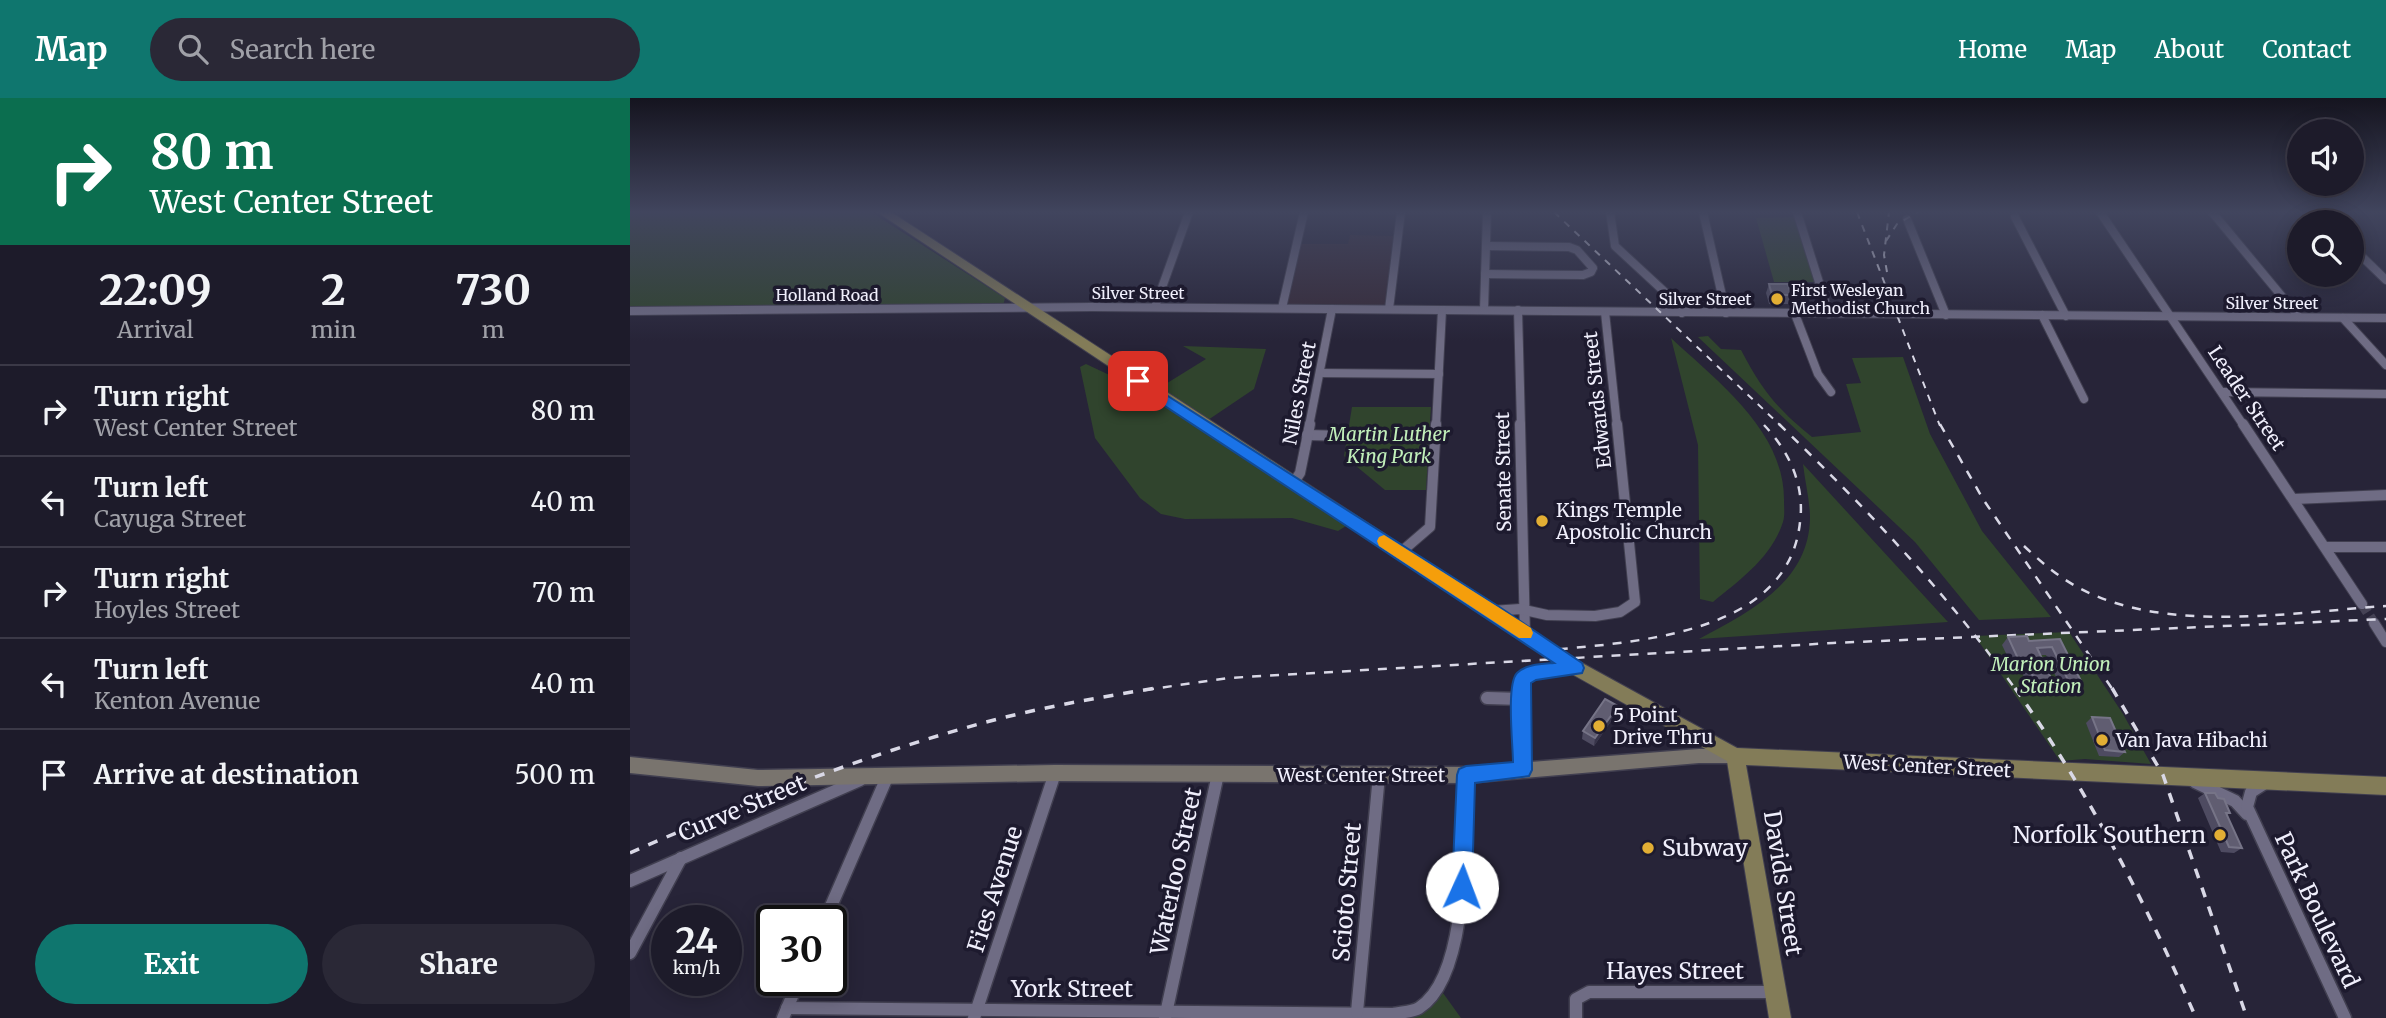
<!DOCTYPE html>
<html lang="en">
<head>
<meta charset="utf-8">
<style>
  body { margin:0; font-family:Merriweather,serif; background:#2a2836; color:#f1f3f6; height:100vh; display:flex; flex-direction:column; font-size:26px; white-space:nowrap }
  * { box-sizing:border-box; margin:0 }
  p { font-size:23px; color:#a0a1a8 }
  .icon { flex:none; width:38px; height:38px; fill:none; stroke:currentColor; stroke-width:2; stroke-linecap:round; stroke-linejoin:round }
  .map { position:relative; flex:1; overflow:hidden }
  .sheet { display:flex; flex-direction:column; background:#1d1b2a; width:630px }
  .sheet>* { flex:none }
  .top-card { background:#0b6e4f; color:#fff; overflow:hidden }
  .controls { position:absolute; left:1657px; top:21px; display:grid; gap:14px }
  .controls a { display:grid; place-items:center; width:77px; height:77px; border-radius:50%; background:#1d1b2a; box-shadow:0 4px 18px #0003,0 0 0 2px #3b3947; font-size:35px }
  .speed { position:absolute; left:21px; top:807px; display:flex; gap:14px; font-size:35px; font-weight:700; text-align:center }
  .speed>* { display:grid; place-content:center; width:91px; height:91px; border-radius:50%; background:#1d1b2a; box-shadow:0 4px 18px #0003,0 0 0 2px #3b3947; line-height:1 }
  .speed small { font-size:18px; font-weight:400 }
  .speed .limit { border:4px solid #111; border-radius:10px; background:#fff; color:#111 }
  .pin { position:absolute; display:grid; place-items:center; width:60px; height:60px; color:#fff; margin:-30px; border-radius:14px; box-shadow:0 4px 10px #0006 }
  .me { position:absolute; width:77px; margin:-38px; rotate:2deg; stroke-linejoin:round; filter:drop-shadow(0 0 5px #0008) }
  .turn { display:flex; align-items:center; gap:24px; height:147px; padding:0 35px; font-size:32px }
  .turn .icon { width:91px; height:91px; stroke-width:2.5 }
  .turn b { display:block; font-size:49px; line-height:60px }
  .eta { display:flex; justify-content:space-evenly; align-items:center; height:119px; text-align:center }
  .eta b { font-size:42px; font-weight:700; line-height:49px }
  .button { display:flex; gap:14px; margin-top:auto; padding:14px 35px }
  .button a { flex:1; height:80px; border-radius:42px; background:#0f766e; color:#fff; font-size:28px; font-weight:700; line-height:80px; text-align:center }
  .button a+a { background:#2a2836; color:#f1f3f6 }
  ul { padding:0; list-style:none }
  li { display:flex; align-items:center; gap:21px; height:91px; padding:0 35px; border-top:2px solid #3b3947 }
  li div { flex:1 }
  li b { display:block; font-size:26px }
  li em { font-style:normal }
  header { display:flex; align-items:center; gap:42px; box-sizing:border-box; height:98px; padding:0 35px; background:#0f766e; color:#fff }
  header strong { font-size:33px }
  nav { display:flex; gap:38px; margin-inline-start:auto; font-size:24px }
  .search { width:490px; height:63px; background:#2a2836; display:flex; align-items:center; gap:18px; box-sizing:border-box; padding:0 24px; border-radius:38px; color:#a0a1a8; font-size:26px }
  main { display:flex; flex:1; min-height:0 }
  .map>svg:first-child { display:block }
  .education { fill:#362a38 }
  .green { fill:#30442d }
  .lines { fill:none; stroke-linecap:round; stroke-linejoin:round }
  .minor-tunnel { stroke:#454255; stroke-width:10; stroke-dasharray:10 4.5; stroke-linecap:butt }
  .minor-far2-casing { stroke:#413f50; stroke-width:10 }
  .minor-far1-casing { stroke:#413f50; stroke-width:12 }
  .minor-casing { stroke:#413f50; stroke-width:15 }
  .secondary-casing { stroke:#413f50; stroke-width:3 }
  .primary-casing { stroke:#413f50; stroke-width:2 }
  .minor-far2 { stroke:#6f6c84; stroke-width:8 }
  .minor-far1 { stroke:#6f6c84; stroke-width:10 }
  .minor { stroke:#6f6c84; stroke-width:12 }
  .secondary { fill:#79746e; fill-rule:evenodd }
  .primary { fill:#837c58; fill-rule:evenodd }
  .rail-far2 { stroke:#d9d8e6; stroke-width:2; stroke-dasharray:7 7; stroke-linecap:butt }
  .rail-far1 { stroke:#d9d8e6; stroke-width:2.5; stroke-dasharray:9 9; stroke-linecap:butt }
  .rail { stroke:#d9d8e6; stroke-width:3.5; stroke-dasharray:10 10; stroke-linecap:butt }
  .wall { fill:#4e4b61 }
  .shaded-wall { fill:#373449 }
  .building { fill:#605d71; stroke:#767487; stroke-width:2 }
  .route { fill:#1a73e8; stroke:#114b97; stroke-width:2 }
  .slow { fill:#f59e0b }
  .poi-dot { fill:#e2ae34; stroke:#1d1a2e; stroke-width:2.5 }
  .labels { text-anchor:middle; stroke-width:7; stroke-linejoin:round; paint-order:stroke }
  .far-poi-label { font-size:16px; fill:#f0effc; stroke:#1d1a2e; text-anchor:start }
  .far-street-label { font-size:16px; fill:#f0effc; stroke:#1d1a2e }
  .street-label { font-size:19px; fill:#f0effc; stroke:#1d1a2e }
  .park-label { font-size:19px; font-style:italic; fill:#c1efba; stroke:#1d1a2e }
  .poi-label { font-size:19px; fill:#f0effc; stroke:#1d1a2e; text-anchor:start }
  .near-street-label { font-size:23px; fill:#f0effc; stroke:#1d1a2e }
  .near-poi-label { font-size:23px; fill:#f0effc; stroke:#1d1a2e; text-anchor:end }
</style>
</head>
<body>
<header>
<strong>Map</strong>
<div class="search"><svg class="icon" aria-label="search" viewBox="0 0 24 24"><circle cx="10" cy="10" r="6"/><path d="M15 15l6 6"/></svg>Search here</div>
<nav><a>Home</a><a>Map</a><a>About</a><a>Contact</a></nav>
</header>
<main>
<section class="sheet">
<div class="top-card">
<div class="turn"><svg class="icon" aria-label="right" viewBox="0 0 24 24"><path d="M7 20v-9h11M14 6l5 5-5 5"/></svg><div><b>80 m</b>West Center Street</div></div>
</div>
<div class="eta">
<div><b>22:09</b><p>Arrival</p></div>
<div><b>2</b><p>min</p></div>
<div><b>730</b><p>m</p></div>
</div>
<ul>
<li><svg class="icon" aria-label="right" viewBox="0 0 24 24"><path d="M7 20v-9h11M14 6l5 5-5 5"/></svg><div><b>Turn right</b><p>West Center Street</p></div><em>80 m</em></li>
<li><svg class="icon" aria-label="left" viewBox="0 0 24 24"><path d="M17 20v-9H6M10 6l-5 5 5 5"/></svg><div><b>Turn left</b><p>Cayuga Street</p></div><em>40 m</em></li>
<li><svg class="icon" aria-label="right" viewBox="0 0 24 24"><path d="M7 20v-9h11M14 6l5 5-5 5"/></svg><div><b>Turn right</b><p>Hoyles Street</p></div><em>70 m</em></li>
<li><svg class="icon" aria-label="left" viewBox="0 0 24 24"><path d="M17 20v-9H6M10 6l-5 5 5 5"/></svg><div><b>Turn left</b><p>Kenton Avenue</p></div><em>40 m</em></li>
<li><svg class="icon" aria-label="arrive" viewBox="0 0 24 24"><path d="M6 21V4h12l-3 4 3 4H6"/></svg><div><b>Arrive at destination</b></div><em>500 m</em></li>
</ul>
<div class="button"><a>Exit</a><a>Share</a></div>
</section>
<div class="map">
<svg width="1756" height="920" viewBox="0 0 1756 920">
  <rect width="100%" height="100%" fill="#272438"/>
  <!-- education -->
  <polygon class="education" points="720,137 764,138 756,205 751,209 661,208 657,204 670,146 718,146"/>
  <!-- green -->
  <g class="green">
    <polygon points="0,114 241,114 375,200 373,208 0,211"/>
    <polygon points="1164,119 1185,184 1144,184 1126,120"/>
    <path d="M 1078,238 L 1091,251 L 1111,252 C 1132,292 1147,311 1182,339 L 1231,334 L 1216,286 L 1231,285 L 1222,260 L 1273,259 L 1300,336 L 1352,433 L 1421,519 L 1349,522 L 1285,444 L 1068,239 Z"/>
    <path d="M 1041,240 C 1087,283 1155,333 1154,403 C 1154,409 1155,418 1153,424 C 1142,459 1110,482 1083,504 L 1070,501 L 1068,347 Z"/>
    <polygon points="553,248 636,251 624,291 575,324 526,292 576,261"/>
    <polygon points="456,266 520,296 716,428 708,433 662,420 555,421 531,416 510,400 465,340 450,269"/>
    <polygon points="722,309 801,309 796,392 755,392 714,358"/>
    <path d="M 1173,366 L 1318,524 L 1069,541 C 1119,514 1179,485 1180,420 C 1180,403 1175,384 1173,366 Z"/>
    <polygon points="1439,534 1493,616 1521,666 1455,661 1430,663 1345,538"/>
    <polygon points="813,895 831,920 770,920"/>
  </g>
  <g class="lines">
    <!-- minor-tunnel -->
    <polyline class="minor-tunnel" points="1732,506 1744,525"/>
    <!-- minor-far2 casing -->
    <g class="minor-far2-casing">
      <g id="minor-far2">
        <polyline points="980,114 985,148 1051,209 1052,215"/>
        <polyline points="1073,114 1096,215"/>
        <polyline points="1167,114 1199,216"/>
        <polyline points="1470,114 1614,328"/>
        <polyline points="1582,114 1669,219"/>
        <polyline points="1686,114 1697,124"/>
        <polyline points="1385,119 1436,218"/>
        <polyline points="1277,121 1316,217"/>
        <polyline points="1722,149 1756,182"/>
        <polyline points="855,176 953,177 961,174 963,170 947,152 939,149 857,148"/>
        <polyline points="525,209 559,114"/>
        <polyline points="652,210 674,114"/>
        <polyline points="759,211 771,114"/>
        <polyline points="854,212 857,114"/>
        <polyline points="888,212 891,328"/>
        <polyline points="0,213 462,209 1756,220"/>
        <polyline points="975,214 987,328"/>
        <polyline points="1165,216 1188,276 1201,294"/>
        <polyline points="1412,217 1454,301"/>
        <polyline points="1713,220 1756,267"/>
        <polyline points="690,275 809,276"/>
        <polyline points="1592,294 1756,296"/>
        <polyline points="679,328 702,211"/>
        <polyline points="806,328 812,212"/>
      </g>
    </g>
    <!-- minor-far1 casing -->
    <g class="minor-far1-casing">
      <g id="minor-far1">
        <polyline points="890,326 895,536"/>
        <polyline points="1613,326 1732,506"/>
        <polyline points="677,337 716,338"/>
        <polyline points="664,384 670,375 680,326"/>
        <polyline points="1664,401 1756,397"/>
        <polyline points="1695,449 1756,449"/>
        <polyline points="771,454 800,429 806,326"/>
        <polyline points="862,513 890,511 917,517 965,518 990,514 1005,504 987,326"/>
        <polyline points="1744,525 1756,544"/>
        <polyline points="892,592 893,581 903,575 945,570"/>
      </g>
    </g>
    <!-- minor casing -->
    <g class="minor-casing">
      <g id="minor">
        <polyline points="857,600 891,601 892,590"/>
        <polyline points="891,601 893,672"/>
        <polyline points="1565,684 1605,703 1617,716"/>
        <polyline points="1635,685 1621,694 1617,709 1715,920"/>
        <polyline points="0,783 230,682"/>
        <polyline points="195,822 258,677"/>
        <polyline points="0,855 51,760"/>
        <path d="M 157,910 L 763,916 C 771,914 783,914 789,910 C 841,877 834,732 836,677"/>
        <polyline points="727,914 749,677"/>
        <polyline points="153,920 169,882"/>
        <polyline points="344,920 425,675"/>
        <polyline points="535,920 588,676"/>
        <polyline points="946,920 946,901 959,894 1145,894"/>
      </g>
    </g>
    <!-- secondary casing -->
    <g class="secondary-casing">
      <polygon id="secondary" points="1069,651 1105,651 1111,653 1113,658 1111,663 1105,665 1069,665 836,685 425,683 128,688 0,675 0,659 128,672 425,667 836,669"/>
    </g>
    <!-- primary casing -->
    <g class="primary-casing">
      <polygon id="primary" points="247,114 261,114 952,565 1107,650 1756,679 1756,697 1116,667 1161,920 1139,920 1097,663 940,575"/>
    </g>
    <!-- minor-far2 -->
    <use href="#minor-far2" class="minor-far2"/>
    <!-- minor-far1 -->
    <use href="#minor-far1" class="minor-far1"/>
    <!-- minor -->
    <use href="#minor" class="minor"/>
    <!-- secondary -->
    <use href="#secondary" class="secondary"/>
    <!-- primary -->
    <use href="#primary" class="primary"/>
    <!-- rail-far2 -->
    <g class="rail-far2">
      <polyline points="924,114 1151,328"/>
      <polyline points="1227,114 1310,328"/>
      <polyline points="1256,143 1267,126 1288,114"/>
      <polyline points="1257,174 1254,157 1259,114"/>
    </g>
    <!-- rail-far1 -->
    <g class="rail-far1">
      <path d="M 1149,326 C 1235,409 1316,494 1386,592"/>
      <polyline points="1310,326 1353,401 1483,592"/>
      <path d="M 1394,448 C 1415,468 1437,486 1464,497 C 1549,534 1666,514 1756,508"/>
      <path d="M 911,553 C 998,544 1158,540 1170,424 C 1175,387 1159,353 1134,327"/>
      <polyline points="515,592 598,580 1203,545 1756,521"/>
    </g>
    <!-- rail -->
    <g class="rail">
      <path d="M 1385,590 C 1458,693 1516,805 1566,920"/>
      <polyline points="1482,590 1533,677 1617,920"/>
      <path d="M 0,755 C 113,705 229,659 349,626 C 407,610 466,600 526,590"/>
    </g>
  </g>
  <!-- wall -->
  <g class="wall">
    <polygon points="1139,186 1161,197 1158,206 1151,206 1150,208 1139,206 1136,195"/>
    <polygon points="1378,539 1399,543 1430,541 1451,583 1444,591 1432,592 1416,557 1410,557 1422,582 1416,590 1399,591 1391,572 1384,572 1372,547"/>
    <polygon points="986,616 964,648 952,641 953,633"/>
    <polygon points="1462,619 1495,654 1489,659 1469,658 1456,625"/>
    <polygon points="1575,695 1600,715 1597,717 1612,750 1604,755 1591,754 1568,700"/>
  </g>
  <!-- shaded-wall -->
  <polygon class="shaded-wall" points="988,608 986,616 964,648 965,640"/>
  <!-- building -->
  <g class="building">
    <polygon points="1139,186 1158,186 1161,197 1152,197 1153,199 1142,197"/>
    <polygon points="1397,538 1399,543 1430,541 1451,583 1439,584 1422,549 1407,550 1422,582 1405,583 1397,565 1390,565 1378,539"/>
    <polygon points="975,601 988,608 965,640 953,633"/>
    <polygon points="1462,619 1480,620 1495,654 1475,652"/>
    <polygon points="1575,695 1585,695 1588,700 1594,701 1600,715 1596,715 1612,750 1599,749"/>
  </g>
  <!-- sky -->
  <linearGradient id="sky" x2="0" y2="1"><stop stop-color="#15141f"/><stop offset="0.47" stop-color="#41455e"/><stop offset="1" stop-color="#41455e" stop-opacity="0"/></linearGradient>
  <rect width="1756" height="243" fill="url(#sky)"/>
  <!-- route -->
  <path class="route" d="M 508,279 L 868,508 L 952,565 L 954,570 L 952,575 L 906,582 L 901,585 L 902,672 L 899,678 L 845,685 L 842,789 L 839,796 L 832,799 L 825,796 L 822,789 L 827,677 L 829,671 L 836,668 L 883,664 C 883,648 876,586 887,575 C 896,566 912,566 924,565 L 503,287 L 501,283 Z"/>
  <!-- slow -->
  <polygon class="slow" points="754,437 901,530 903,535 901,540 889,540 749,448 747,443 749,439"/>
  <!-- markers -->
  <g class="poi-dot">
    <circle cx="1147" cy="201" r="7"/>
    <circle cx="912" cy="423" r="7"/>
    <circle cx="969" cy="628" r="7"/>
    <circle cx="1472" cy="642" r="7"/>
    <circle cx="1590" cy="737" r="7"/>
    <circle cx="1018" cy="750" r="7"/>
  </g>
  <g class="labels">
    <!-- far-poi labels -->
    <g class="far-poi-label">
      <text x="1161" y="198">First Wesleyan<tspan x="1161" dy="18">Methodist Church</tspan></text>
    </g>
    <!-- far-street labels -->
    <g class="far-street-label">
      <text x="508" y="201">Silver Street</text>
      <text x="197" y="203">Holland Road</text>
      <text x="1075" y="207">Silver Street</text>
      <text x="1642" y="211">Silver Street</text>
    </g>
    <!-- street labels -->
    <g class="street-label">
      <text transform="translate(669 295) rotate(-79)" y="7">Niles Street</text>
      <text transform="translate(1617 300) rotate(56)" y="7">Leader Street</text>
      <text transform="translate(967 302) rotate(-96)" y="7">Edwards Street</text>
      <text transform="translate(873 374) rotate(-91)" y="7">Senate Street</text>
      <text transform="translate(1297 668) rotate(3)" y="7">West Center Street</text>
      <text x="731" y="684">West Center Street</text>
    </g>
    <!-- park labels -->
    <g class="park-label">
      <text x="759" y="343">Martin Luther<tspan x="759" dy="22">King Park</tspan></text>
      <text x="1421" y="573">Marion Union<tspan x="1421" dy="22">Station</tspan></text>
    </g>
    <!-- poi labels -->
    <g class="poi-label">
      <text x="926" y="419">Kings Temple<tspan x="926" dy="22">Apostolic Church</tspan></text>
      <text x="983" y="624">5 Point<tspan x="983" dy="22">Drive Thru</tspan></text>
      <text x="1486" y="649">Van Java Hibachi</text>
    </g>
    <!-- near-street labels -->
    <g class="near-street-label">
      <text transform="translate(112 710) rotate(-23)" y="8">Curve Street</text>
      <text transform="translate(546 773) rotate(-78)" y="8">Waterloo Street</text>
      <text transform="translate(1153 785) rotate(81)" y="8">Davids Street</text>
      <text transform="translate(365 791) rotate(-72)" y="8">Fies Avenue</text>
      <text transform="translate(717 794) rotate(-85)" y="8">Scioto Street</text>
      <text transform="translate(1687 812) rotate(65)" y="8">Park Boulevard</text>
      <text x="1045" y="881">Hayes Street</text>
      <text x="442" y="899">York Street</text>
    </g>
    <!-- near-poi labels -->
    <g class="near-poi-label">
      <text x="1576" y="745">Norfolk Southern</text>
      <text x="1032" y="758" text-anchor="start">Subway</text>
    </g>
  </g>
</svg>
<div class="controls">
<a><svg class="icon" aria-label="sound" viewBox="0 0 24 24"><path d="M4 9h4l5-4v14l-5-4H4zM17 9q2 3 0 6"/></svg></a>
<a><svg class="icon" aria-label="search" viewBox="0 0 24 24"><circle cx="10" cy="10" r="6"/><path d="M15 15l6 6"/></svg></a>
</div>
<div class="speed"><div>24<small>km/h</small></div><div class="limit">30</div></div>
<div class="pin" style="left:508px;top:283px;background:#d93025"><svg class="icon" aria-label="arrive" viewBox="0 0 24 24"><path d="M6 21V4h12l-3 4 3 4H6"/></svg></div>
<svg class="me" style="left:832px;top:789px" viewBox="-20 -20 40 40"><circle r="19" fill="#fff"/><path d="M0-13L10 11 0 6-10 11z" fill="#1a73e8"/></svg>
</div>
</main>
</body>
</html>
